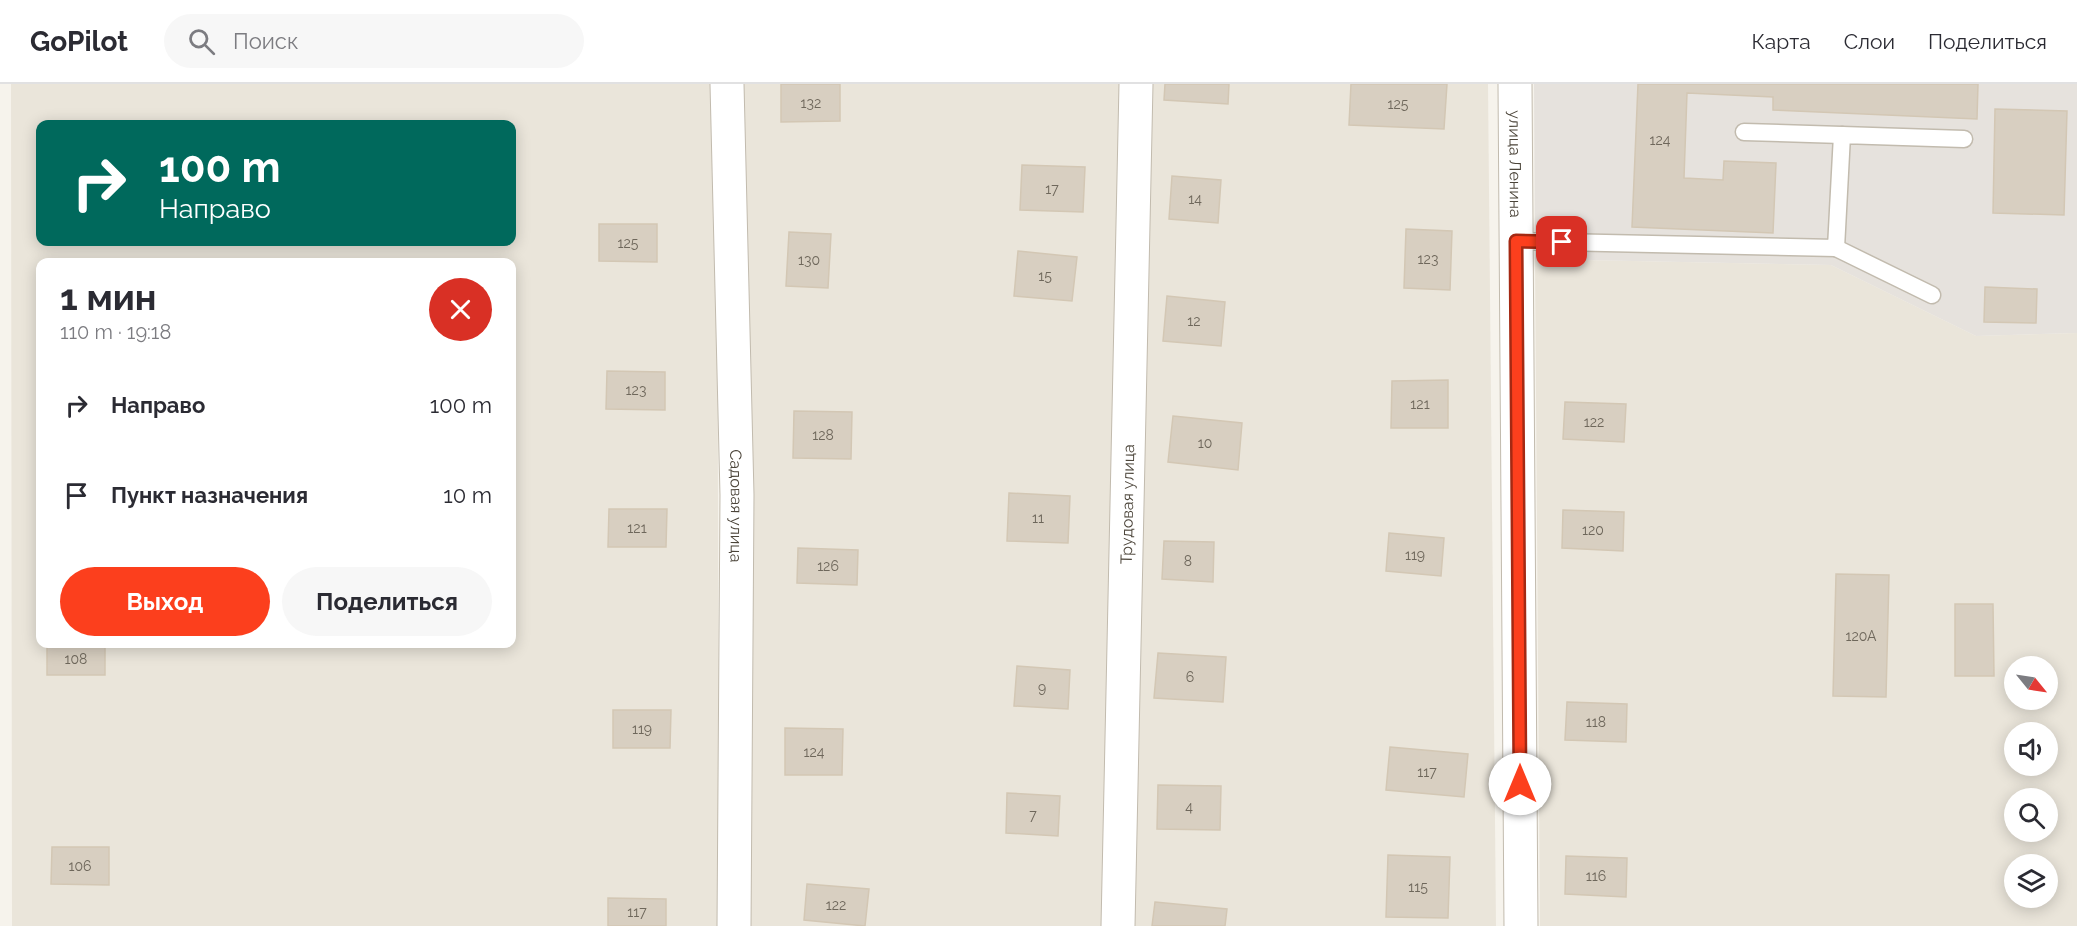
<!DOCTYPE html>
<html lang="ru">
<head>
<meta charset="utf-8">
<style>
  body { margin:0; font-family:Raleway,sans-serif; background:#f7f7f7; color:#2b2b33; height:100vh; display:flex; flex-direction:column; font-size:22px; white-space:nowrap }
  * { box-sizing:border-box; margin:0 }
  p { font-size:20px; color:#7c7c81 }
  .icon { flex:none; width:33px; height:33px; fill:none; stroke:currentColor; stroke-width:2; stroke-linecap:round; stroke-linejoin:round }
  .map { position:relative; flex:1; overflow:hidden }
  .sheet { position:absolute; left:36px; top:174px; width:480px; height:390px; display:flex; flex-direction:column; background:#fff; border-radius:12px; box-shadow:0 3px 15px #0003 }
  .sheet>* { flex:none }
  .guide { position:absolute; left:36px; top:36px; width:480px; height:126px; border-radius:12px; box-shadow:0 3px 15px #0003; background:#00695c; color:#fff; overflow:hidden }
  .needle { width:39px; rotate:120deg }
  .tools { position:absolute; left:2004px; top:572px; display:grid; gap:12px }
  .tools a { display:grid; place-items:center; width:54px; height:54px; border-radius:50%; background:#fff; box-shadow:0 3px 15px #0003; font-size:30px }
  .pin { position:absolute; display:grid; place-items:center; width:51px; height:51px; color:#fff; margin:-26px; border-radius:12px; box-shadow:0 3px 9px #0006 }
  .me { position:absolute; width:66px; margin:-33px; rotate:0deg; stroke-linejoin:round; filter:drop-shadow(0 0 4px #0008) }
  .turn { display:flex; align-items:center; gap:21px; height:126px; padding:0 24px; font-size:27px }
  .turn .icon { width:78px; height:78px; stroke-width:2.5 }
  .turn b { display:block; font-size:42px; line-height:51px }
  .round { display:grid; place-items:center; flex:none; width:63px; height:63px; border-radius:32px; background:#f7f7f7 }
  .summary { display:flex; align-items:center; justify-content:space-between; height:102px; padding:0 24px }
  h1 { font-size:36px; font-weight:700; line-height:45px }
  .button { display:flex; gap:12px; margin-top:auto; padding:12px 24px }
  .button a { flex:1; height:69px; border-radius:36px; background:#fc3f1d; color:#fff; font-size:24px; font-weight:700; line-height:69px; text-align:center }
  .button a+a { background:#f7f7f7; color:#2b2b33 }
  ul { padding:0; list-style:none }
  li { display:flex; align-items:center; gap:18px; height:90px; padding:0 24px }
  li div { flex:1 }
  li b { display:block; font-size:22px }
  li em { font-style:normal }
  header { display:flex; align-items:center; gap:36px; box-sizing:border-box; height:84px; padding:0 30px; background:#fff; border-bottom:2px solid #e1e1e2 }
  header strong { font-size:28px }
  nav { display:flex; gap:33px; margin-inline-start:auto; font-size:21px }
  .search { width:420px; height:54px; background:#f7f7f7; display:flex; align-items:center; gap:15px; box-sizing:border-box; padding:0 21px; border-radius:33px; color:#7c7c81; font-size:22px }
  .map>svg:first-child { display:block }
  .residential { fill:#eae5da; fill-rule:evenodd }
  .industrial { fill:#e6e2dd }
  .building { fill:#d8cfc1; stroke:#d3c7b4; stroke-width:1.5 }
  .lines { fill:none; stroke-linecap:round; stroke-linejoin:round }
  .lane-casing { stroke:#c2bbae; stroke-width:19 }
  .street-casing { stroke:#c2bbae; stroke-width:35 }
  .lane { stroke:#fff; stroke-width:16 }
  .street { stroke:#fff; stroke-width:33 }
  .route-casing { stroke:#a42913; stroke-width:15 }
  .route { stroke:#fc3f1d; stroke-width:10 }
  .labels { text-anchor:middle; stroke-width:5; stroke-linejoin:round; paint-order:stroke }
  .number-label { font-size:14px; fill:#6e675b }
  .street-label { font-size:16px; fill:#4b4439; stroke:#fff }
</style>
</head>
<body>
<header>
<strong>GoPilot</strong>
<div class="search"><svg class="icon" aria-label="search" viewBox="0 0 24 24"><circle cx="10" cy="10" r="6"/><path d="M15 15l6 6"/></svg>Поиск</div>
<nav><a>Карта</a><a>Слои</a><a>Поделиться</a></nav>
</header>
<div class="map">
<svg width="2077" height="842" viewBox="0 0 2077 842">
  <rect width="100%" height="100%" fill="#f6f3ec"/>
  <!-- residential -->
  <g class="residential">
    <path d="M 11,0 L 717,0 L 719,842 L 12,842 ZM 40,40 L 512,40 L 512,158 L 40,158 ZM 40,178 L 512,178 L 512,560 L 40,560 Z"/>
    <polygon points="736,0 1488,0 1496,842 738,842"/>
    <path d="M 1535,175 L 1831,181 L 1976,252 L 2077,249 L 2077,842 L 1540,842 ZM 2014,582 L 2048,582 L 2048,615 L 2014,615 ZM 2014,648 L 2048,648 L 2048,681 L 2014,681 ZM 2014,714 L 2048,714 L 2048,747 L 2014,747 ZM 2014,780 L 2048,780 L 2048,813 L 2014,813 Z"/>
  </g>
  <!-- industrial -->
  <polygon class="industrial" points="1534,0 2077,0 2077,249 1976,252 1831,181 1535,175"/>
  <!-- building -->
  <g class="building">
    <polygon points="781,0 840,0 840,37 781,38"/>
    <polygon points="1165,0 1229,0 1228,20 1164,16"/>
    <polygon points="1351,0 1447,0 1444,45 1349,41"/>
    <polygon points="1638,0 1978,0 1977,35 1773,26 1773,13 1687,9 1684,94 1723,96 1724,77 1776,79 1773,149 1632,143"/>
    <polygon points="1995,25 2067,27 2064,131 1993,129"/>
    <polygon points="1022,81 1085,83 1083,128 1020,126"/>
    <polygon points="1172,92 1221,96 1218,139 1169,135"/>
    <polygon points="599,140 657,140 657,178 599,177"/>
    <polygon points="1406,145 1452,147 1450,206 1404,204"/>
    <polygon points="789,148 831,150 828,204 786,202"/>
    <polygon points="1018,167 1077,173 1072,217 1014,212"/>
    <polygon points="1985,203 2037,205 2036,239 1984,238"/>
    <polygon points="1167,212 1225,218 1221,262 1163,257"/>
    <polygon points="607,287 665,288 665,326 606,325"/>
    <polygon points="1448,296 1448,344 1391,344 1392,297"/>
    <polygon points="1565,318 1626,320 1624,358 1563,355"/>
    <polygon points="794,327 852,328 851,375 793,374"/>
    <polygon points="1173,332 1242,339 1238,386 1168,378"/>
    <polygon points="1009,409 1070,412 1068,459 1007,457"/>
    <polygon points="609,425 667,425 666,463 608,463"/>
    <polygon points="1563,426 1624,428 1623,467 1562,464"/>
    <polygon points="1389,449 1444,454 1441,492 1386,487"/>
    <polygon points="1164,457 1214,458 1213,498 1162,495"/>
    <polygon points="798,464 858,466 857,501 797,499"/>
    <polygon points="1836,490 1889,491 1886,613 1833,612"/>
    <polygon points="1955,520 1993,520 1994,592 1955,592"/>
    <rect x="47" y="560" width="58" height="31"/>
    <polygon points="1158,569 1226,573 1223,618 1154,614"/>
    <polygon points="1017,582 1070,586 1068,625 1014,622"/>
    <polygon points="1567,618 1627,620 1626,658 1565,656"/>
    <polygon points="613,626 671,626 670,664 613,664"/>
    <polygon points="785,644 843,645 842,691 785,691"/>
    <polygon points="1390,663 1468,670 1464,713 1386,706"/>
    <polygon points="1158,701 1221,702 1220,746 1157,745"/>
    <polygon points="1007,709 1060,712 1058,752 1006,749"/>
    <polygon points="52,763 109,763 109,801 51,800"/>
    <polygon points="1388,771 1450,773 1448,834 1386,833"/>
    <polygon points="1566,772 1627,774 1626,813 1565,810"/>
    <polygon points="807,800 869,805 865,842 804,836"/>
    <polygon points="608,814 666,815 666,842 608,842"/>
    <polygon points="1155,818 1227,825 1225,842 1152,842"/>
  </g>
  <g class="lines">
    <!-- lane casing -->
    <g class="lane-casing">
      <g id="lane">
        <polyline points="1744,48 1842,51"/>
        <polyline points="1516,157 1836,164 1842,51 1964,55"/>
        <polyline points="1836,164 1932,211"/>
      </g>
    </g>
    <!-- street casing -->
    <g class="street-casing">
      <g id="street">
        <path id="s1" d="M 727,0 L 737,411 L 734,842"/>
        <path id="s2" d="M 1515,0 L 1521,842"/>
        <path id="s3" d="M 1118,842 L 1136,0"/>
      </g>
    </g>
    <!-- lane -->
    <use href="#lane" class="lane"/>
    <!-- street -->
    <use href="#street" class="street"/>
  </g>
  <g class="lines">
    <!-- route casing -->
    <g class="route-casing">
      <polyline id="route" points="1520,700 1516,157 1562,158"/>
    </g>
    <!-- route -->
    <use href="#route" class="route"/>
  </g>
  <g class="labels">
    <!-- number labels -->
    <g class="number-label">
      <text x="811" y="24">132</text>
      <text x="1398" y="25">125</text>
      <text x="1660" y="61">124</text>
      <text x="1052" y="110">17</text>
      <text x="1195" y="120">14</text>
      <text x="628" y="164">125</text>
      <text x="1428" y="180">123</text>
      <text x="809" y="181">130</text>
      <text x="1045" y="197">15</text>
      <text x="1194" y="242">12</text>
      <text x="636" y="311">123</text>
      <text x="1420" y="325">121</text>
      <text x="1594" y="343">122</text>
      <text x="823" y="356">128</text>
      <text x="1205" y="364">10</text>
      <text x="1038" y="439">11</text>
      <text x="637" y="449">121</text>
      <text x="1593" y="451">120</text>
      <text x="1415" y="476">119</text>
      <text x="1188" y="482">8</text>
      <text x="828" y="487">126</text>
      <text x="1861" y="557">120А</text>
      <text x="76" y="580">108</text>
      <text x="1190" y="598">6</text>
      <text x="1042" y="609">9</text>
      <text x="1596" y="643">118</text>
      <text x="642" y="650">119</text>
      <text x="814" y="673">124</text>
      <text x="1427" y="693">117</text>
      <text x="1189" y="728">4</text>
      <text x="1033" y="736">7</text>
      <text x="80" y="787">106</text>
      <text x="1596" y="797">116</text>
      <text x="1418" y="808">115</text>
      <text x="836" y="826">122</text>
      <text x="637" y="833">117</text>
    </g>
    <!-- street labels -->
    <g class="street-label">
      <text dy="6" stroke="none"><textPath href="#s2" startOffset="80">улица Ленина</textPath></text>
      <text dy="6" stroke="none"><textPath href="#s1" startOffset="422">Садовая улица</textPath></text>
      <text dy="6" stroke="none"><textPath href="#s3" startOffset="422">Трудовая улица</textPath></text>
    </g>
  </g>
</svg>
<div class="tools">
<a><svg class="needle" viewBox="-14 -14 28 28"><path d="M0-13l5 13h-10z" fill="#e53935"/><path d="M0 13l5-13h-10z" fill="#7c7c81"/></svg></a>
<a><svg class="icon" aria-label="sound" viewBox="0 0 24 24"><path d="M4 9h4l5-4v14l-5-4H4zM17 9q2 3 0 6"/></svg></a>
<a><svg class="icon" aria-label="search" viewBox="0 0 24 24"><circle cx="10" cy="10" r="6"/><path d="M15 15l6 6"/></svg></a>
<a><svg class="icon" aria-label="layers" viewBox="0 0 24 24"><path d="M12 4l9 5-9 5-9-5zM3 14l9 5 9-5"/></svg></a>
</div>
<div class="pin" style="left:1562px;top:158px;background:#d93025"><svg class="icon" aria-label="arrive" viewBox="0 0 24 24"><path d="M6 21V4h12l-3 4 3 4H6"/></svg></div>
<svg class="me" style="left:1520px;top:700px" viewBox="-20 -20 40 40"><circle r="19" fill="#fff"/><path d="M0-13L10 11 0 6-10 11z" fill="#fc3f1d"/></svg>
<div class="guide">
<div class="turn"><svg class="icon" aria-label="right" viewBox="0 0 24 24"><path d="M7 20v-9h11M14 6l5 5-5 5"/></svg><div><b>100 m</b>Направо</div></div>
</div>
<section class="sheet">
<div class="summary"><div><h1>1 мин</h1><p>110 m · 19:18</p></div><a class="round" style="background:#d93025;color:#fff"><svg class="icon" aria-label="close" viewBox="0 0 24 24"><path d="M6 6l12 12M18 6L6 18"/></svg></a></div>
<ul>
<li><svg class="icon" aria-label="right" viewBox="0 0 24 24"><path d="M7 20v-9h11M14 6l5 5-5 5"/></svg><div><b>Направо</b></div><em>100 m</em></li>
<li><svg class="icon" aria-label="arrive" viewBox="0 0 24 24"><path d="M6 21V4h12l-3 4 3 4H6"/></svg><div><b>Пункт назначения</b></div><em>10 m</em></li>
</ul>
<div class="button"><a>Выход</a><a>Поделиться</a></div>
</section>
</div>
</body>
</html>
